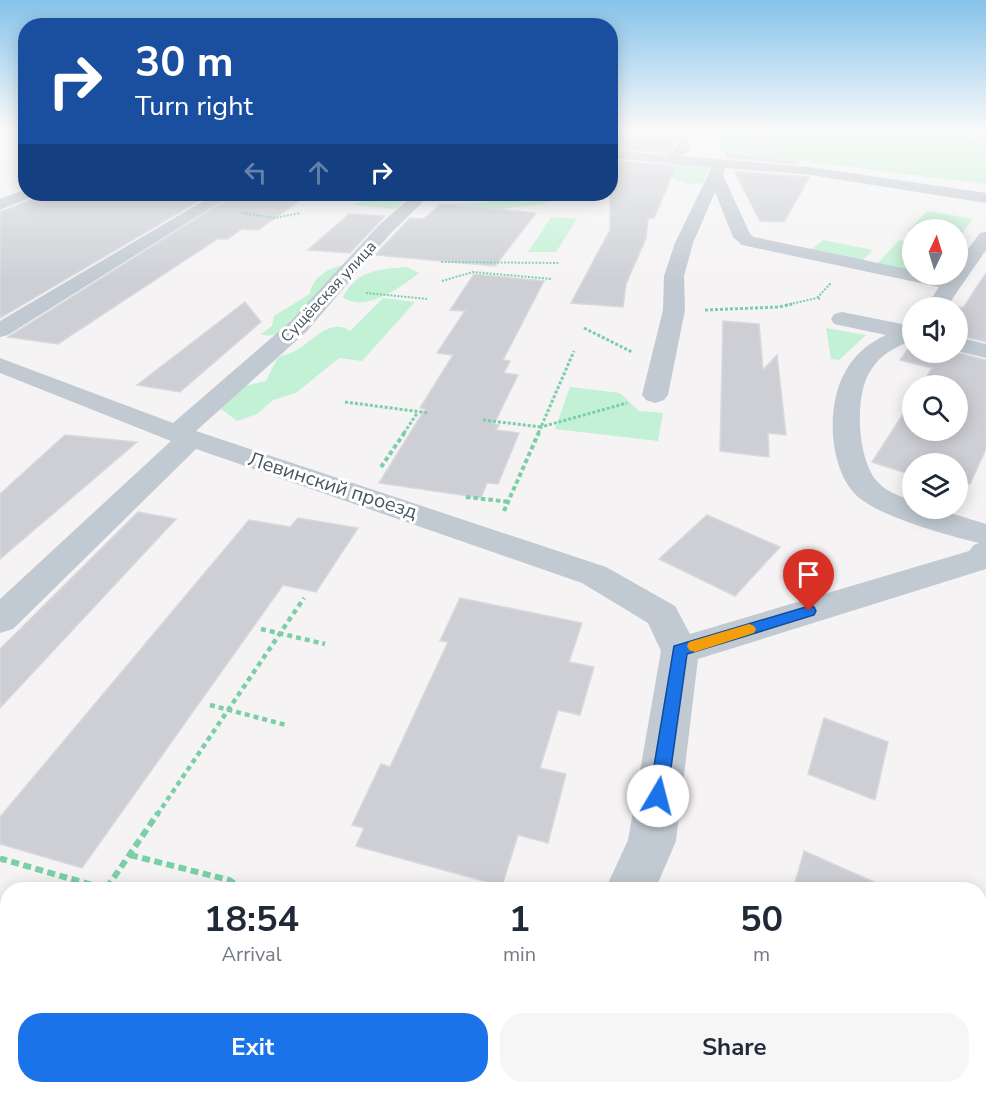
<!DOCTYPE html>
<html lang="en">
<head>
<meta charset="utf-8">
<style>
  body { margin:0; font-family:"Nunito Sans",sans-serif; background:#f6f6f7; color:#1f2937; height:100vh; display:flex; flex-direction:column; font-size:22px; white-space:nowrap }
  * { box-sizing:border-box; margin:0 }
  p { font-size:20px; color:#747a83 }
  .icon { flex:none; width:33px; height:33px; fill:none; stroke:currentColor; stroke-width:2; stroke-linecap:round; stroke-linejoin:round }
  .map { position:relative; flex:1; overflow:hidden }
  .sheet { position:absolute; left:0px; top:882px; width:987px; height:212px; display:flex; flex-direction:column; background:#fff; border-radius:24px 24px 0 0; box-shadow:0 3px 15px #0003 }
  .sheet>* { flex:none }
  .top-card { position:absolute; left:18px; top:18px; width:600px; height:183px; border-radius:24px; box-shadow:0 3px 15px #0003; background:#1a4fa0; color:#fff; overflow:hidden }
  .needle { width:39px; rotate:4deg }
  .tools { position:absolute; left:902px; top:219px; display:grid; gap:12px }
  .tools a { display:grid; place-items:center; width:66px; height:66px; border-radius:50%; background:#fff; box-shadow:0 3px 15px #0003; font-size:30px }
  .pin { position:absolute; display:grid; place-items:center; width:51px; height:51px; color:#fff; margin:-62px -26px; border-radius:50% 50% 50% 0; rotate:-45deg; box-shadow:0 0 6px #0007 }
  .pin .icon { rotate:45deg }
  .me { position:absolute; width:66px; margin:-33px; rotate:8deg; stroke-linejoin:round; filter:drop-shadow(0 0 4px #0008) }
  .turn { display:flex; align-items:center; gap:21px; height:126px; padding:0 18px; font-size:27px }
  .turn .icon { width:78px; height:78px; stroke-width:2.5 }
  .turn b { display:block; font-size:42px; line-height:51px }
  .lanes { display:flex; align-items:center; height:57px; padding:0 18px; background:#0003; justify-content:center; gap:30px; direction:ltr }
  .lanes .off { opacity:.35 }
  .eta { display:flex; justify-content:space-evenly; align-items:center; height:102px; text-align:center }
  .eta b { font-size:36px; font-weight:700; line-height:42px }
  .cta { display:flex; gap:12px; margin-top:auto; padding:12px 18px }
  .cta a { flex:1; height:69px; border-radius:24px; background:#1a73e8; color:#fff; font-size:24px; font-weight:700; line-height:69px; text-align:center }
  .cta a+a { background:#f6f6f7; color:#1f2937 }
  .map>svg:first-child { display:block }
  .green { fill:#c3f1d5 }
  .building { fill:#cdcfd5; stroke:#d7d9de; stroke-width:1.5 }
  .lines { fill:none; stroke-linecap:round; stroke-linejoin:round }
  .path-far5 { stroke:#7ad0a6; stroke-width:1.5; stroke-dasharray:2 1.5; stroke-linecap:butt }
  .path-far4 { stroke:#7ad0a6; stroke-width:2; stroke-dasharray:2 1.5; stroke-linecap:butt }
  .path-far3 { stroke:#7ad0a6; stroke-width:3; stroke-dasharray:3 2; stroke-linecap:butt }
  .path-far2 { stroke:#7ad0a6; stroke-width:4; stroke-dasharray:4.5 3; stroke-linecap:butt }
  .path-far1 { stroke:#7ad0a6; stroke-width:4.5; stroke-dasharray:5 4; stroke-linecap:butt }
  .path { stroke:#7ad0a6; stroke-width:6; stroke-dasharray:8 4.5; stroke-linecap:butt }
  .minor { fill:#c1cad2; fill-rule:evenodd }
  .route { fill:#1a73e8; stroke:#114b97; stroke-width:1.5 }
  .slow { fill:#f59e0b }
  .labels { text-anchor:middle; stroke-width:6; stroke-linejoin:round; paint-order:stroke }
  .far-street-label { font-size:16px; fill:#4a5661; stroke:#fff }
  .street-label { font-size:20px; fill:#4a5661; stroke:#fff }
</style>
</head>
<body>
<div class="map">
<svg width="986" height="1093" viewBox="0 0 986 1093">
  <rect width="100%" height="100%" fill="#f5f3f3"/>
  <!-- green -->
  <g class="green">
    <polygon points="714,130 986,130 986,184 722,151"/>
    <polygon points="669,163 700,165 710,168 704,178 705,183 689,184 671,178 665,165"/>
    <polygon points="369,194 412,194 395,209 354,205"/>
    <polygon points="494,194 556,194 551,197 553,201 537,205 507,208 495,217 460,217 445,204 486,203"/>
    <polygon points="927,211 973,219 957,240 957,230 908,231"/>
    <polygon points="551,217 577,219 556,252 528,252"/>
    <polygon points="823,240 873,250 862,261 811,250"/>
    <polygon points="899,240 912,243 912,271 877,264"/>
    <path d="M 342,265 C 329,283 288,346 261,334 L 272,326 L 274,316 L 310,294 C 311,279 328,268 342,265 Z"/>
    <path d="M 407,267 L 419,273 C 402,286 365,314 343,297 C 357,270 379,269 407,267 Z"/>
    <path d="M 383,298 L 415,302 L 362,361 L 339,358 L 296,393 L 273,400 L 257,414 L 237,421 L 212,402 L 240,387 L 266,381 L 278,357 C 285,355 292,353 297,350 C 312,341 331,317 350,331 Z"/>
    <polygon points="826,328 866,335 839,360 831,359"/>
    <polygon points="570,387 620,393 639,411 663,413 658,441 555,429"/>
  </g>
  <!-- building -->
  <g class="building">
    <polygon points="610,130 671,130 675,146 665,153 610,148"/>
    <polygon points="725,153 797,161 799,164 728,158"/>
    <polygon points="610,160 676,166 654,218 648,218 646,238 626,284 623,307 571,303 610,230"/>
    <polygon points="734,171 809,177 809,178 784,222 760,221"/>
    <polygon points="36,194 211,194 0,318 0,212 33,199"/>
    <polygon points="235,194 309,194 258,230 242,229 227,239 217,239 58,344 8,337"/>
    <polygon points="440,204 536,213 495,266 375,255 410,218 424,219"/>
    <polygon points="349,214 385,216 350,253 308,250"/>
    <polygon points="986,273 986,342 957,335 957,308 949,308 951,305 963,308"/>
    <polygon points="474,274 544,281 503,360 510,361 504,373 518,375 494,424 499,425 496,430 519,433 498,484 487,483 481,498 379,483 425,409 420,408 453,355 437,353 465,311 450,310"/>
    <polygon points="245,302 261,322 180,392 137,385"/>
    <polygon points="723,321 759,324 763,370 777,355 786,435 768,433 769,457 720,451"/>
    <polygon points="912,343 912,352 955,352 986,360 986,449 970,484 957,480 957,464 912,464 912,475 872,462 912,400 912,430 957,430 957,386 921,386 932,368 900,360"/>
    <polygon points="65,435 137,442 0,559 0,494"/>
    <polygon points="138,512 176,519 0,708 0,649"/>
    <polygon points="707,515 780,547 735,596 659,559"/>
    <polygon points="298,518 358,528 316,592 283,585 82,868 0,844 0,817 249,520 290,527"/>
    <polygon points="460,598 582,623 569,662 594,667 580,715 558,710 540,768 566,774 548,843 518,835 502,886 356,846 364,828 352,825 381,764 390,767 448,642 440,641"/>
    <polygon points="824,718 888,742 875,800 808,774"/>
    <polygon points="804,851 892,890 793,890"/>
  </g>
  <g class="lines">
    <!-- path-far5 -->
    <polyline class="path-far5" points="898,130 986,145"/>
    <!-- path-far4 -->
    <g class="path-far4">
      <polyline points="242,213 274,218 301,213"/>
      <polyline points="441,262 560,263"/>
      <polyline points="442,281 473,272 552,279"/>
      <polyline points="366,293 428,299"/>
      <polyline points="820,299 817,298 831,283"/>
      <polyline points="786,305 817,298"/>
    </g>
    <!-- path-far3 -->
    <g class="path-far3">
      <polyline points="705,310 779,307 792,304"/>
      <polyline points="584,328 632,352"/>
      <polyline points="345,402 429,413"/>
      <polyline points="483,420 541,427 574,351"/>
      <polyline points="404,433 418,412"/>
      <polyline points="538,433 541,427 627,403"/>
    </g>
    <!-- path-far2 -->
    <g class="path-far2">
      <polyline points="381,467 405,432"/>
      <polyline points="466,497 510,502"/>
      <polyline points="504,511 539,432"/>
    </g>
    <!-- path-far1 -->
    <g class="path-far1">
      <polyline points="261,629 325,644"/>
      <polyline points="210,705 286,725"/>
      <polyline points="157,815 304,598"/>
    </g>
    <!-- path -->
    <g class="path">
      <polyline points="130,855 229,880 244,890"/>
      <polyline points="0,861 2,859 106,889 158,813"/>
    </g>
    <!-- minor -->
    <g class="minor">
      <polygon points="0,130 8,130 0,135"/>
      <polygon points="673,130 685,130 692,148 682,156 810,167 986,193 986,203 810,175 725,168 723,175 750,234 754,237 912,270 912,274 947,277 949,274 957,274 957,264 980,233 986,232 986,250 946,308 925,308 939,287 742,245 733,237 715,192 693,243 684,276 685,310 668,395 664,400 655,403 646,400 642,395 663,310 664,276 675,243 711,169 710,167 610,158 610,150 666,155 678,147"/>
      <polygon points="26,189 26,194 34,194 32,197 0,210 0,199"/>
      <polygon points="215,194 233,194 8,335 0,337 0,321"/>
      <path d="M 414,194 L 431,194 L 390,234 L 307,331 L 196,431 L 606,567 L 675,606 L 690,634 L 969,551 L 974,545 L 979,543 C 949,536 877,516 856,495 C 829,468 826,407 844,374 C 853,356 868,343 886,335 L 834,324 L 831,319 L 834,314 L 842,312 L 912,326 L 912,341 C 896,346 880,355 871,370 C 854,394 857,457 876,480 C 884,491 900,496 912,501 L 912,508 L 934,508 L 986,524 L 986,569 L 698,659 L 676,841 L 655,890 L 605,890 L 628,840 L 661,651 L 648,623 L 582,583 L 196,449 L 13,629 L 0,633 L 0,599 L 171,441 L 0,373 L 0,358 L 173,423 L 291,321 L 378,226 Z"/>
      <polygon points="957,337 986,344 986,358 957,351"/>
      <polygon points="544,1086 604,1086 602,1093 542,1093"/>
      <polygon points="855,1086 924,1086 927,1093 858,1093"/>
    </g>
  </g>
  <!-- sky -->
  <linearGradient id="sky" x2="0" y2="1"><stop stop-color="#85c3ea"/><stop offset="0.46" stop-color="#fafafa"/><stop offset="1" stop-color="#fafafa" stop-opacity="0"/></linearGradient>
  <rect width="986" height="283" fill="url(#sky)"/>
  <!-- route -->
  <polygon class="route" points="809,606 814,607 816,611 814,615 687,654 667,796 665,802 658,804 651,802 649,796 674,646"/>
  <!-- slow -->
  <polygon class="slow" points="749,624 754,626 756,629 754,633 695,652 689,650 687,646 689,642"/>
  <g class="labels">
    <!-- far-street labels -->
    <g class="far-street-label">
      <text transform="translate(328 291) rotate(-47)" y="6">Сущёвская улица</text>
    </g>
    <!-- street labels -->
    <g class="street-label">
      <text transform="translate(333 485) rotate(18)" y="7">Левинский проезд</text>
    </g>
  </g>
</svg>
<div class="tools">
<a><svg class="needle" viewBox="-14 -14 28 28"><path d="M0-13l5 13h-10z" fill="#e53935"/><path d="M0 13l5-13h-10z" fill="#747a83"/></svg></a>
<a><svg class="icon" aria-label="sound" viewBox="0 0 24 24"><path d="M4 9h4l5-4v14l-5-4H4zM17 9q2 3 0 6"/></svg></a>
<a><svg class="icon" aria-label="search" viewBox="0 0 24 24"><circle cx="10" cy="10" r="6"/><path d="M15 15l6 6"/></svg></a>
<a><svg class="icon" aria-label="layers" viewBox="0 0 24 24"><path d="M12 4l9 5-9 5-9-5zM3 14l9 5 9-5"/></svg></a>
</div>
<div class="pin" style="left:809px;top:611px;background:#d93025"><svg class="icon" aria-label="arrive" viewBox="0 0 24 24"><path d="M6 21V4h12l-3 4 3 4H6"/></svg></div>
<svg class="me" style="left:658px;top:796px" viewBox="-20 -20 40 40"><circle r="19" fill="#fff"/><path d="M0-13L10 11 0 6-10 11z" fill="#1a73e8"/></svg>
<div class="top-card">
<div class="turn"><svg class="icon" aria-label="right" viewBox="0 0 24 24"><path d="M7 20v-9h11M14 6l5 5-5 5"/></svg><div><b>30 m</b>Turn right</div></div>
<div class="lanes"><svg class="icon off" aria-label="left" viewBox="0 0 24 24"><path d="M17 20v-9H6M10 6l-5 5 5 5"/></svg><svg class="icon off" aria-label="ahead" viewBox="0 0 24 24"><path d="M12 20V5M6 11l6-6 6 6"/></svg><svg class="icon" aria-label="right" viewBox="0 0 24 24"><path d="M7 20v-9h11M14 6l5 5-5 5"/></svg></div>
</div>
<section class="sheet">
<div class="eta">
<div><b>18:54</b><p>Arrival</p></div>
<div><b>1</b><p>min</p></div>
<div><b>50</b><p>m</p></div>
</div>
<div class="cta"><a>Exit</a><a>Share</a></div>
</section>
</div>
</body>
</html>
